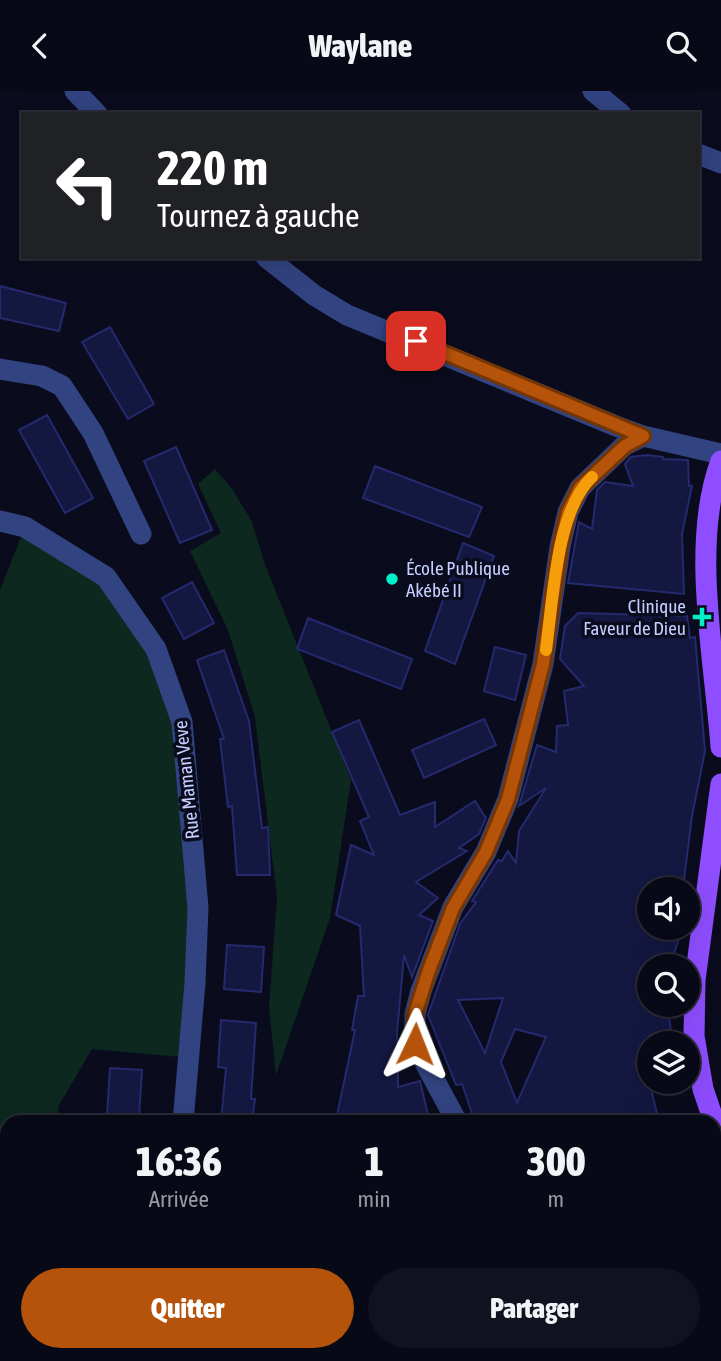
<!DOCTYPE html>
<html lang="fr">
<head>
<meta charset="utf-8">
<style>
  body { margin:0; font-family:"Asap Condensed",sans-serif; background:#11121f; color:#f1f3f6; height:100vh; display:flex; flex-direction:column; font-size:26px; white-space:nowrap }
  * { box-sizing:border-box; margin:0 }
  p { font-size:23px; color:#989aa1 }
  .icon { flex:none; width:38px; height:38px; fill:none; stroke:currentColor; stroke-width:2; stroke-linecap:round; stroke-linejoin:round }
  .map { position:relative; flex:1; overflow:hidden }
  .drawer { position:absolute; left:0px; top:1024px; width:721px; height:247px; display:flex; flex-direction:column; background:#080916; border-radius:21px 21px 0 0; box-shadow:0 7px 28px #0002,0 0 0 2px #292a35 }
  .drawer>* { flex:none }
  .banner { position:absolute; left:21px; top:21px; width:679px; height:147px; border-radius:0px; box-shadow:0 7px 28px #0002,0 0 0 2px #292a35; background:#202124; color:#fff; overflow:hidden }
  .fabs { position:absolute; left:637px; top:786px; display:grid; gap:14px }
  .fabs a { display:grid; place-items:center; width:63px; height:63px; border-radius:50%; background:#080916; box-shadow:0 7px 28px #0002,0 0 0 2px #292a35; font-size:35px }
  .pin { position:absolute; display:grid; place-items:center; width:60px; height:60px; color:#fff; margin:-30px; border-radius:14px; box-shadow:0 4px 10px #0006 }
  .me { position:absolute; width:77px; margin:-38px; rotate:2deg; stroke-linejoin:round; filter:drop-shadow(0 0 5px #0008) }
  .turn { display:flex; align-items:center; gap:24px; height:147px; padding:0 21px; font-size:32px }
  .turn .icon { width:91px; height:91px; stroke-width:2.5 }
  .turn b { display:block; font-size:49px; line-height:60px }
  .eta { display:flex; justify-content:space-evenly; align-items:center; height:119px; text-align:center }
  .eta b { font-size:42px; font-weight:800; line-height:49px }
  .action { display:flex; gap:14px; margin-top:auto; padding:14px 21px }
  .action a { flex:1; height:80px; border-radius:42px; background:#b45309; color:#fff; font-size:28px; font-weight:800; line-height:80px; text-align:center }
  .action a+a { background:#11121f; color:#f1f3f6 }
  header { display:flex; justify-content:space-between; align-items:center; height:91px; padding:0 21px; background:#080916; font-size:32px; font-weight:800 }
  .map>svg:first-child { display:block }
  .green { fill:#0d281f }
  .building { fill:#141740; stroke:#25296e; stroke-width:2; fill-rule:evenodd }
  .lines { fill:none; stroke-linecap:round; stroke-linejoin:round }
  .minor { stroke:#314380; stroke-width:21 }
  .major { stroke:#8e4dff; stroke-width:21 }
  .route-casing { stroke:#753606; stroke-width:18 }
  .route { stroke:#b45309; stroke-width:12 }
  .slow { stroke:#f59e0b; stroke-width:12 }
  .poi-dot { fill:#00f1ca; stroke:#0a0c1d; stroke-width:2.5 }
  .labels { text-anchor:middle; stroke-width:7; stroke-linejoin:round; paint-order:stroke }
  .poi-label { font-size:19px; fill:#c6ceff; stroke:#0a0c1d; text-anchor:start }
  .street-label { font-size:19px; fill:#c6ceff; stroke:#0a0c1d }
</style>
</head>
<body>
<header><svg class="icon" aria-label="back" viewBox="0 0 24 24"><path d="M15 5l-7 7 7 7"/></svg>Waylane<svg class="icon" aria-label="search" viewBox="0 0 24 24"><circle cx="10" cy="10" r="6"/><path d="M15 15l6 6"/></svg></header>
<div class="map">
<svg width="721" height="1270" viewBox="0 0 721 1270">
  <rect width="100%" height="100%" fill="#0a0c1d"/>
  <!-- green -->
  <g class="green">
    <polygon points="215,378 232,398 251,429 266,476 351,689 330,827 276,984 269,916 277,806 255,626 228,539 190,460 221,442 198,393"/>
    <polygon points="25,436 106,486 156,558 182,631 196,785 180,966 92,958 58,1016 59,1031 7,1031 7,1234 0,1237 0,499"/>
  </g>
  <!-- building -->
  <g class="building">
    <polygon points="0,195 66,212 59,240 0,227"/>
    <polygon points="110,236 154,313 128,328 82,251"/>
    <polygon points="47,324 93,407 65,422 19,339"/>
    <polygon points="176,356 212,439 180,452 144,370"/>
    <polygon points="647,364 663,366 663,368 688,369 689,395 692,395 682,443 684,503 568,492 579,431 592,438 597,399 605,391 633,395 625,373 631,366"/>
    <polygon points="375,375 482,416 469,446 363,407"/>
    <polygon points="463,452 494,465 455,573 425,560"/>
    <polygon points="192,491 214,532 184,548 162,507"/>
    <path d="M 578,522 L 687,525 L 690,547 L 695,546 L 705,660 L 692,725 L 683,797 L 649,795 L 649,836 L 681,841 L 670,875 L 649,875 L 649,914 L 667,914 L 673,952 L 649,952 L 649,990 L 659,1031 L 475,1031 L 462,993 L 456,994 L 428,924 L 460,833 L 476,811 L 472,810 L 498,769 L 502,770 L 508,760 L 516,772 L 519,740 L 546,697 L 519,715 L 537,654 L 556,661 L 557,635 L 568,634 L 564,600 L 584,595 L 560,568 L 565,535 ZM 503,907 L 485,962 L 458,909 ZM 515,938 L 546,946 L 517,1012 L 501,971 Z"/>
    <polygon points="308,527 412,568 401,598 297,558"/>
    <polygon points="495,556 526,564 515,609 484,600"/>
    <polygon points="224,559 249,630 262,737 268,736 270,784 237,784 232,715 228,716 220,648 224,648 197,569"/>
    <polygon points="484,628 496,654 424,687 412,659"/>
    <polygon points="359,629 400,724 435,711 435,736 475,710 486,727 479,743 459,757 467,760 416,791 438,807 419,824 433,830 412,886 404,864 397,942 398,996 420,990 429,1028 419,1031 336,1029 355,939 352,939 358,905 364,905 360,835 336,824 351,754 374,764 360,730 369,726 332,641"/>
    <polygon points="227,854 264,856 261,901 224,898"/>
    <polygon points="221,929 256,932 251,1008 255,1008 252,1031 221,1031 226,977 218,976"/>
    <polygon points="110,977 142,979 139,1026 107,1025"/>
  </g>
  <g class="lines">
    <!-- minor -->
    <g class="minor">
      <polyline points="75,0 97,23"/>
      <polyline points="593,0 621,23"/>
      <polyline points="698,63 721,72"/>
      <polyline points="266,166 314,204 347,224 616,335 643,345 721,363"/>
      <polyline points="0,278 42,285 62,295 93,342 141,443"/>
      <polyline points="0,430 25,436 106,486 156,558 182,631 198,817 195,892 183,1031"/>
      <polyline points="457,1031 415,953 415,923 421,900 453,816 486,761 508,708 543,573 560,456 568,421 580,397 625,354 643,345"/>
      <polyline points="714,1169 721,1167"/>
      <polyline points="521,1264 524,1270"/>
      <polyline points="156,1269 230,1264"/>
    </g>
    <!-- major -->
    <g class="major">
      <path d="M 721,370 C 690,452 715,569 721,656"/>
      <polyline points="721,693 695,889 694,945 703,998 721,1051"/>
    </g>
  </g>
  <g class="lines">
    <!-- route casing -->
    <g class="route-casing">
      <polyline id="route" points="415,953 415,923 429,879 453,817 486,761 508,708 543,573 560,456 568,421 580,397 625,355 643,345 416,250"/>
    </g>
    <!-- route -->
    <use href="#route" class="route"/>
    <!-- slow -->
    <path class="slow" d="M 546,559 C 553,509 556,420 592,386"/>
  </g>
  <!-- markers -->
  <g class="poi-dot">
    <circle cx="392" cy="488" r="7"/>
    <path d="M698.5 515.5h7v7h7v7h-7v7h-7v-7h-7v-7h7z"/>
  </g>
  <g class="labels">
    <!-- poi labels -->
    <g class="poi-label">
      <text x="406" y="484">École Publique<tspan x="406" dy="22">Akébé II</tspan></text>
      <text x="686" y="522" text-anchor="end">Clinique<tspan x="686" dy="22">Faveur de Dieu</tspan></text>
    </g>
    <!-- street labels -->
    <g class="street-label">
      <text transform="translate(186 689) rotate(-96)" y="7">Rue Maman Veve</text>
    </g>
  </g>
</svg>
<div class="fabs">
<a><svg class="icon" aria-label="sound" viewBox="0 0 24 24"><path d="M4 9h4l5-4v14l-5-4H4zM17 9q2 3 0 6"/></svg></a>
<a><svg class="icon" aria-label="search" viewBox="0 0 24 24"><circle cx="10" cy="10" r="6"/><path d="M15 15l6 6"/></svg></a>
<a><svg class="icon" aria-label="layers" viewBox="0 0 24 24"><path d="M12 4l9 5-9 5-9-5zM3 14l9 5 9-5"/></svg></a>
</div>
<div class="pin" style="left:416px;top:250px;background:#d93025"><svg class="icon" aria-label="arrive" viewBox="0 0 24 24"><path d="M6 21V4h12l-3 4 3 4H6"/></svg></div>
<svg class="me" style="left:415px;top:953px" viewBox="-20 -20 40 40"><path d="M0-17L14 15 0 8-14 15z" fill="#b45309" stroke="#fff" stroke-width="4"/></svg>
<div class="banner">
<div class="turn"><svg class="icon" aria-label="left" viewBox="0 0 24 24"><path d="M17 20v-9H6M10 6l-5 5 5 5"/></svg><div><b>220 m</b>Tournez à gauche</div></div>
</div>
<section class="drawer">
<div class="eta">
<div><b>16:36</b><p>Arrivée</p></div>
<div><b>1</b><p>min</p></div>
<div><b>300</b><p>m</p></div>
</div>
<div class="action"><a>Quitter</a><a>Partager</a></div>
</section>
</div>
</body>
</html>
